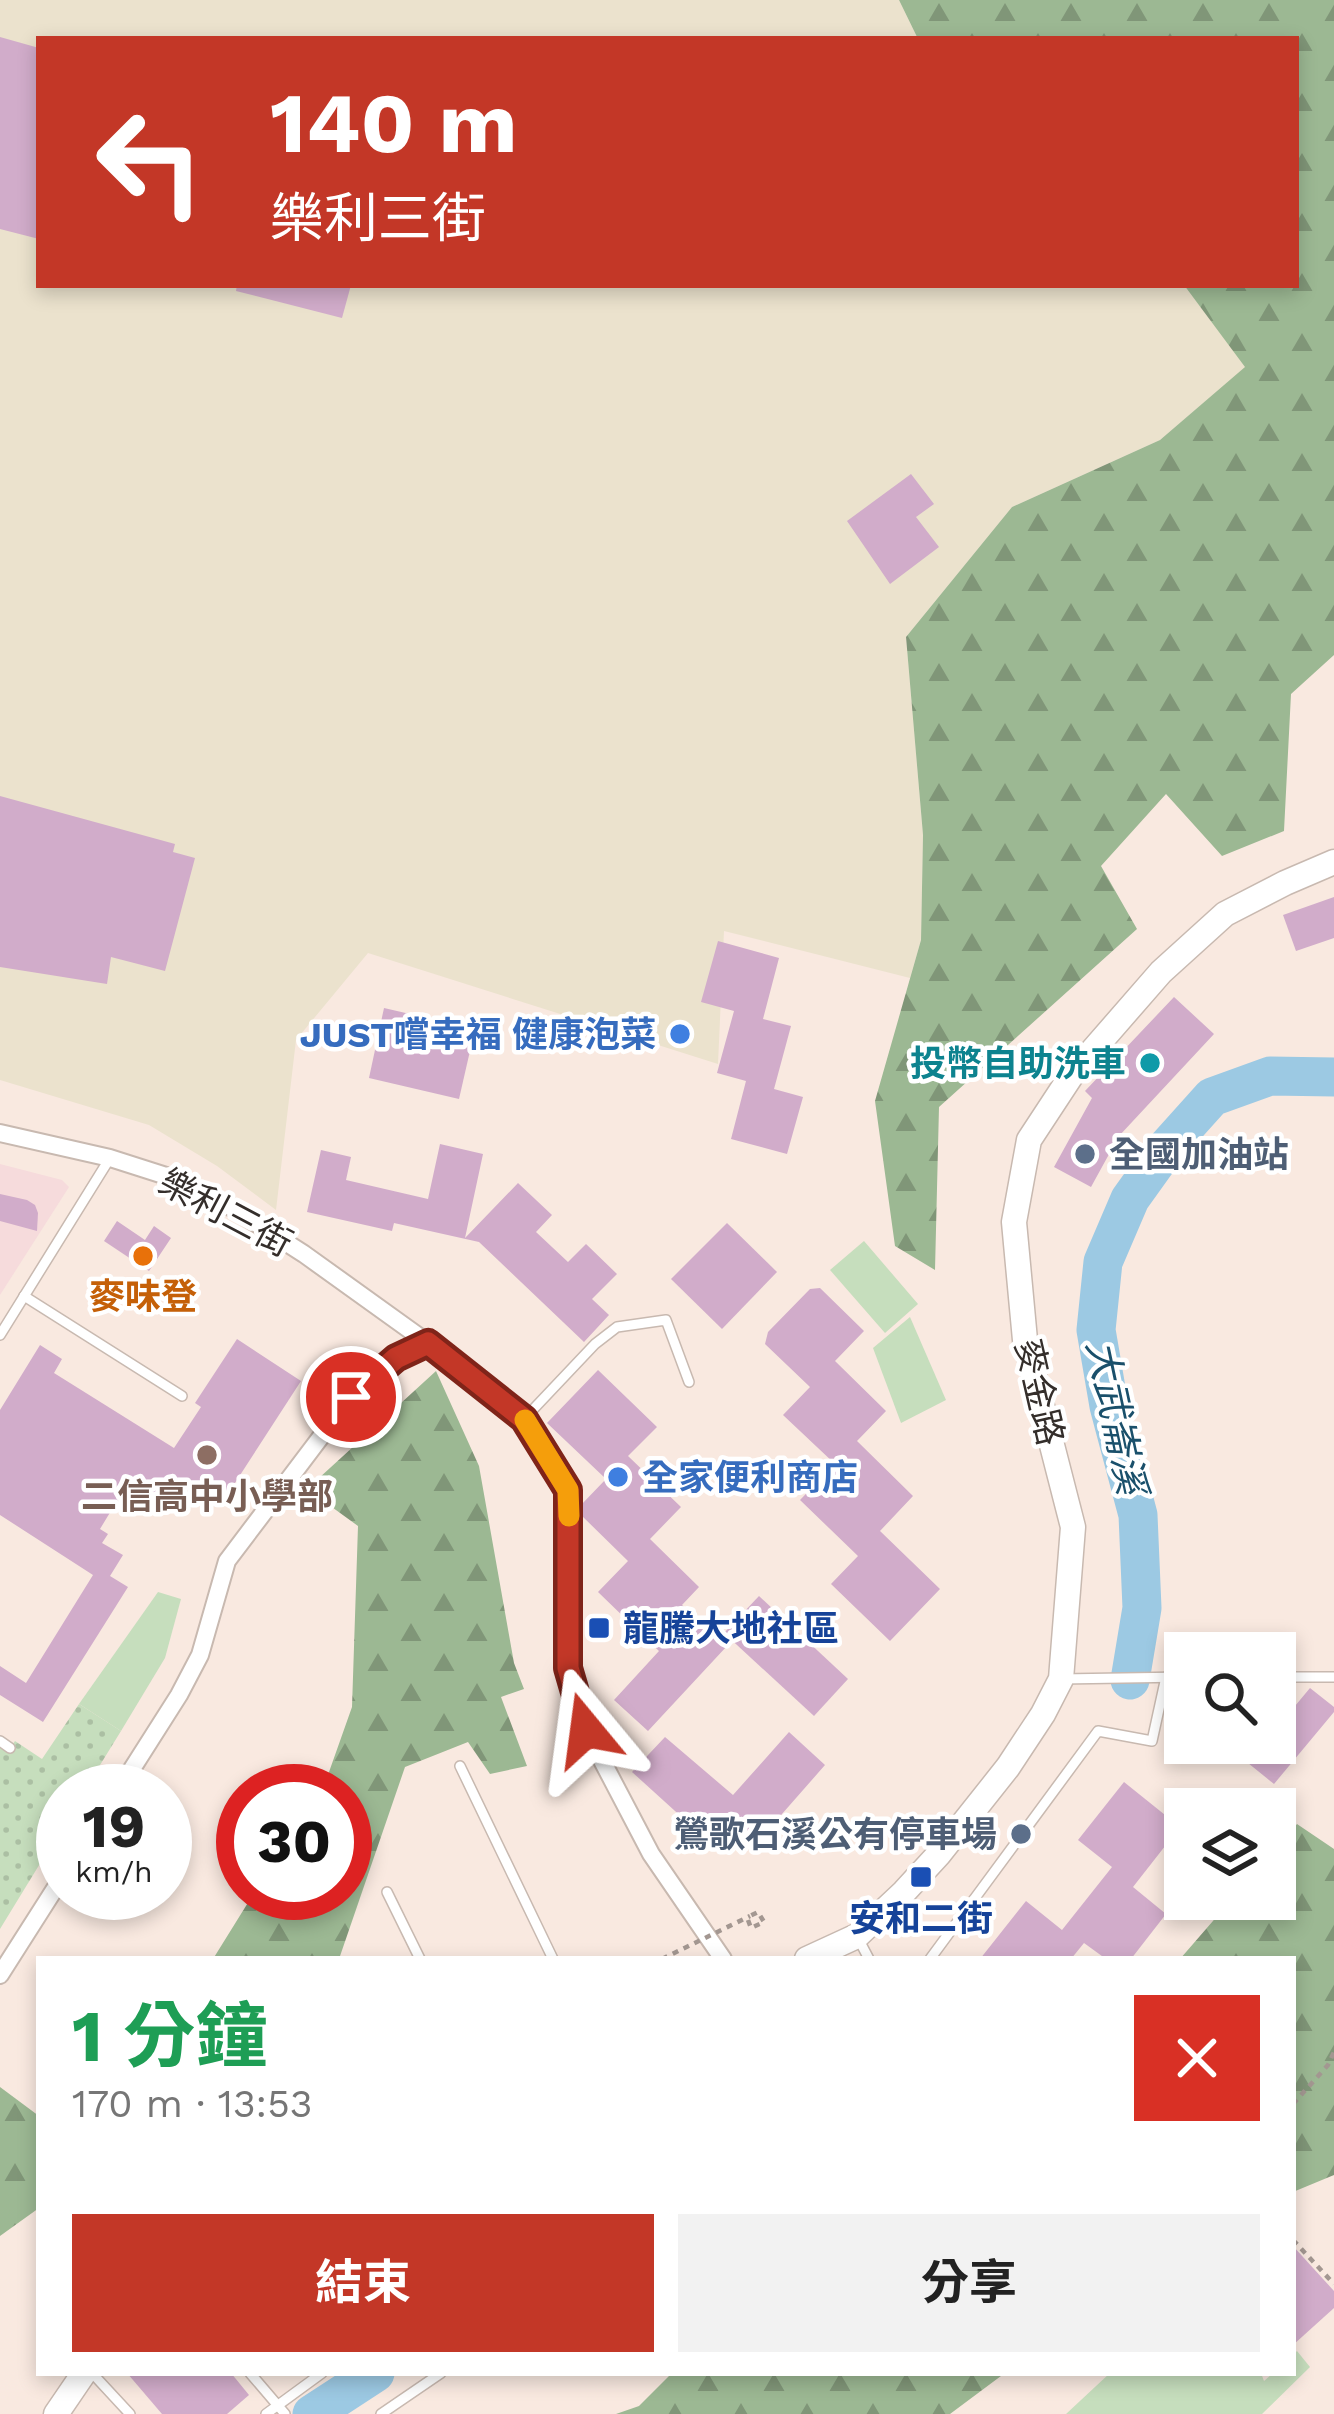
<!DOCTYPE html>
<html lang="zh-TW">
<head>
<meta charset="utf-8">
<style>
  body { margin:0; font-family:"Work Sans","Noto Sans TC",sans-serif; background:#f2f2f2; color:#222; height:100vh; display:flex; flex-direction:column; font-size:45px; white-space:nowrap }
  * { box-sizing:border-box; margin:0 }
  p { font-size:39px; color:#767676 }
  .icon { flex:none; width:66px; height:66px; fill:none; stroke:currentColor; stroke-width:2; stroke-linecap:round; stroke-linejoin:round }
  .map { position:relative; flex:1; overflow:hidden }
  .panel { position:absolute; left:36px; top:1956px; width:1260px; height:420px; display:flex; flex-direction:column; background:#fff; border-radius:0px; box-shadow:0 6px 18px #0003 }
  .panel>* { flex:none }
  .banner { position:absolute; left:36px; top:36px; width:1263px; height:252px; border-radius:0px; box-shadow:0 6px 18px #0003; background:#c33727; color:#fff; overflow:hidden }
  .buttons { position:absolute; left:1164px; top:1632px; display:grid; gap:24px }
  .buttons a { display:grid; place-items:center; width:132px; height:132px; border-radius:0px; background:#fff; box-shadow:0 6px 18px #0003; font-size:60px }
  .speed { position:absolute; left:36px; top:1764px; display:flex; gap:24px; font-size:60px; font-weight:700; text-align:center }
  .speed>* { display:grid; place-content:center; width:156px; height:156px; border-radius:50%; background:#fff; box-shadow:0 6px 18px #0003; line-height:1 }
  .speed small { font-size:30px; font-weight:400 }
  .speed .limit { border:18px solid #d22; background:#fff; color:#111 }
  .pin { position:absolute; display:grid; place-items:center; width:102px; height:102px; color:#fff; margin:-51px; border:6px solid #fff; border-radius:50%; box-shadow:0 3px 12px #0007 }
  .me { position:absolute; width:132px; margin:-66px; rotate:344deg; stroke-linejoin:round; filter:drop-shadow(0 0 9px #0008) }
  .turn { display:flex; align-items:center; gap:42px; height:252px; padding:0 36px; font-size:54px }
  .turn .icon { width:156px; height:156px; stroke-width:2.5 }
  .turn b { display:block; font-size:84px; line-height:102px }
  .round { display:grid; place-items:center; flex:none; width:126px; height:126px; border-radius:0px; background:#f2f2f2 }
  .summary { display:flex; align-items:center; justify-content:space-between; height:204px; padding:0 36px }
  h1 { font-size:72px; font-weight:700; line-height:90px; color:#1e9e55 }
  .primary-button { display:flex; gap:24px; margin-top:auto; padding:24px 36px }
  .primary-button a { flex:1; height:138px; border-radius:0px; background:#c33727; color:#fff; font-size:48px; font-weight:700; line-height:138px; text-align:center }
  .primary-button a+a { background:#f2f2f2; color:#222 }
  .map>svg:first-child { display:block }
  .commercial { fill:#f6dbdc }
  .industrial { fill:#ebe2cd }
  .grass { fill:url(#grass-dots) }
  .forest { fill:url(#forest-firs) }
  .green { fill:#c6debd }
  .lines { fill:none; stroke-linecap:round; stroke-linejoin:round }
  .river { stroke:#9cc9e3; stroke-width:39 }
  .building { fill:#d1acca }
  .lane-casing { stroke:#c8b9b0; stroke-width:12 }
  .street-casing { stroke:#c8b9b0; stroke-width:20 }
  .secondary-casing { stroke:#c8b9b0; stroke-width:27 }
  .path { stroke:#a39791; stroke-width:4.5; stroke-dasharray:6 6; stroke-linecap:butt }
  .lane { stroke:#fff; stroke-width:9 }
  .street { stroke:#fff; stroke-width:16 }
  .secondary { stroke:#fff; stroke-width:24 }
  .path-bridge { stroke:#a39791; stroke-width:4.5; stroke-dasharray:6 6; stroke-linecap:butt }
  .route-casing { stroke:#7f2419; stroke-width:30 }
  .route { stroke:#c33727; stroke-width:21 }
  .slow { stroke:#f59e0b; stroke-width:21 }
  .shop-dot { fill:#3f7fe0; stroke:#fff; stroke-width:4.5 }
  .culture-dot { fill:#0f9aa8; stroke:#fff; stroke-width:4.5 }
  .service-dot { fill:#5c6f8a; stroke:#fff; stroke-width:4.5 }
  .food-dot { fill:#e8710a; stroke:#fff; stroke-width:4.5 }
  .education-dot { fill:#8d6e63; stroke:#fff; stroke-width:4.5 }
  .transit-dot { fill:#1a4fb4; stroke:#fff; stroke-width:4.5 }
  .labels { text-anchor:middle; stroke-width:9; stroke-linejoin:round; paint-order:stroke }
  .shop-label { font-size:36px; font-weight:bold; fill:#366cbe; stroke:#fff; text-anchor:end }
  .culture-label { font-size:36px; font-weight:bold; fill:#0d838f; stroke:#fff; text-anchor:end }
  .service-label { font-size:36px; font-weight:bold; fill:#4e5e75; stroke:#fff; text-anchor:start }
  .street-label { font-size:36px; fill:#342e2b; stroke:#fff }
  .food-label { font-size:36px; font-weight:bold; fill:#c56008; stroke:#fff }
  .education-label { font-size:36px; font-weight:bold; fill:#785e54; stroke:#fff }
  .transit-label { font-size:36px; font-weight:bold; fill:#164399; stroke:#fff; text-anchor:start }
  .water-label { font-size:39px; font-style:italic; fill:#1a506b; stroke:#fff }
</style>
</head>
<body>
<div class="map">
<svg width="1334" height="2414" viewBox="0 0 1334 2414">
  <defs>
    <pattern id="grass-dots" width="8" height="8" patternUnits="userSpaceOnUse" patternTransform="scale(3)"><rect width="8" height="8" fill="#c6debd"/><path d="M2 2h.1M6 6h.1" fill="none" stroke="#abbfa3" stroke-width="1.8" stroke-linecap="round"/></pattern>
    <pattern id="forest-firs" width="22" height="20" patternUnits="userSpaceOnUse" patternTransform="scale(3)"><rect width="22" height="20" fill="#9cb893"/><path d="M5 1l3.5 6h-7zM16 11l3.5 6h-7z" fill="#809678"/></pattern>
  </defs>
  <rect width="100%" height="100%" fill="#f9e9e0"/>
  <!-- commercial -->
  <polygon class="commercial" points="0,1164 62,1180 69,1187 0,1295"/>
  <!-- industrial -->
  <polygon class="industrial" points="0,0 899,0 918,39 39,39 39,285 1184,285 1246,367 1160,440 1012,507 906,637 923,835 921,940 910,978 724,931 718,1064 368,953 296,1040 276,1210 217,1166 149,1125 0,1080"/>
  <!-- grass -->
  <polygon class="grass" points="79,1704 121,1731 84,1791 63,1791 63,1826 0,1929 0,1743 10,1748 15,1741 42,1759"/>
  <!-- forest -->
  <g class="forest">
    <polygon points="899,0 1334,0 1334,655 1291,694 1284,831 1222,856 1166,794 1101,866 1137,929 939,1107 935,1270 895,1246 875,1101 921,940 923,835 906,637 1012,507 1160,440 1245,367 1184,285 1296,285 1296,39 918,39"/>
    <polygon points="436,1371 479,1466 514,1663 524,1689 501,1697 527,1766 490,1774 468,1742 405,1767 339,1959 213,1959 254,1893 345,1893 345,1791 317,1791 329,1772 352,1707 358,1526 307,1489"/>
    <polygon points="1297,1824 1334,1849 1334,2175 1293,2192 1293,1959 1180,1959 1232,1899 1275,1899 1275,1850"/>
    <polygon points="0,2087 39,2116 39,2208 0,2236"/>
    <polygon points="672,2373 1005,2373 950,2414 616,2414 639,2406"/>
  </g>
  <!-- green -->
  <g class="green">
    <polygon points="864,1241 918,1304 885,1333 830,1270"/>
    <polygon points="910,1317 946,1400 901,1423 873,1348"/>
    <polygon points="158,1592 181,1599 165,1658 121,1731 79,1704"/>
    <polygon points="1297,2351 1310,2367 1262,2414 1066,2414 1110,2373 1261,2373 1264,2381 1273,2373 1293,2373 1293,2355"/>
  </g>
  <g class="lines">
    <!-- river -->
    <g class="river">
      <polyline points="1130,1680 1142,1608 1138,1515 1109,1406 1096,1330 1103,1262 1130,1199 1168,1146 1212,1097 1270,1076 1334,1077"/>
      <polyline points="312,2414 375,2373"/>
    </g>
  </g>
  <!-- building -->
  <g class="building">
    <polygon points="0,37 39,48 39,239 0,229"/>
    <polygon points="237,285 351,285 342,318 236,291"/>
    <polygon points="911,474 934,504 916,517 939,547 890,584 847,521"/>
    <polygon points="0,796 175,844 173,852 195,858 165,971 111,957 107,984 0,967"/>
    <polygon points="1334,897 1334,938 1296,951 1283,915"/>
    <polygon points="718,941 779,958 763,1019 791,1026 774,1089 803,1097 787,1154 731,1139 746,1081 717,1073 734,1011 701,1002"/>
    <polygon points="1174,997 1214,1034 1119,1136 1091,1187 1054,1167 1092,1098 1085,1091"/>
    <polygon points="384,1008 475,1029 459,1099 369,1078"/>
    <polygon points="440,1144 483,1154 465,1238 518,1183 552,1215 536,1232 568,1262 586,1244 617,1274 592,1299 609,1315 584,1342 479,1242 394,1223 392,1231 307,1212 321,1150 351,1157 346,1180 428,1199"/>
    <polygon points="0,1194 27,1200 35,1205 38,1213 37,1231 0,1221"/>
    <polygon points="117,1221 145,1240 154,1226 171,1238 149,1271 104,1241"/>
    <polygon points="727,1223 777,1272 722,1329 671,1279"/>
    <polygon points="820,1288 864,1331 835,1361 886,1411 857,1441 913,1496 880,1531 940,1589 890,1641 831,1584 858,1556 800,1500 835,1464 783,1415 810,1387 765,1344 768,1332 810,1289"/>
    <polygon points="237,1339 301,1381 222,1503 182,1478 167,1501 131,1478 100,1529 108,1534 102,1543 123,1555 110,1576 128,1587 43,1722 0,1695 0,1666 26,1683 93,1575 0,1515 0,1410 40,1345 62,1359 54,1373 174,1448 201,1407 195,1403"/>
    <polygon points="598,1370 657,1427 628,1456 681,1507 650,1539 699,1587 682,1605 727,1646 648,1731 614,1700 659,1651 598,1592 628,1561 581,1515 581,1505 606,1479 547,1423"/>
    <polygon points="759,1596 848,1679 814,1716 724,1633"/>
    <polygon points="1310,1688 1334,1707 1334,1712 1274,1784 1248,1763 1264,1743 1275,1743 1275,1730"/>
    <polygon points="789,1732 825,1765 761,1838 707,1840 632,1772 665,1737 733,1795"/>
    <polygon points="1124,1782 1180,1827 1133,1887 1166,1914 1131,1959 1106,1959 1084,1943 1071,1959 980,1959 1026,1901 1062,1930 1112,1867 1078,1840"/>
    <polygon points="1293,2246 1334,2291 1334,2308 1293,2345"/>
    <polygon points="127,2373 231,2373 249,2395 227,2414 162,2414"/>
  </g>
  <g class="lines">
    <!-- lane casing -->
    <g class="lane-casing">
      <g id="lane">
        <polyline points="24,1296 182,1396"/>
        <polyline points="0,1335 110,1158"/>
        <polyline points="524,1419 595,1344 617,1327 666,1320 689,1382"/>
        <polyline points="1275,1677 1334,1677"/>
        <polyline points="1061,1679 1185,1677"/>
        <polyline points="0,1741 10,1748"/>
        <polyline points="460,1766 553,1959"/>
        <polyline points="387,1892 420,1959"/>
        <polyline points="859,1940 869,1959"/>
        <polyline points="930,1959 1098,1731 1152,1741 1166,1677"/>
        <polyline points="92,2373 130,2414"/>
        <polyline points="250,2373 285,2414"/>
        <polyline points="266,2414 322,2373"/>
        <polyline points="381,2414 441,2373"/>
      </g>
    </g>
    <!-- street casing -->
    <g class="street-casing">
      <g id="street">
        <polyline points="0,1133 110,1158 182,1181 229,1206 304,1254 446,1356 524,1419 568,1489 568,1668 586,1730 651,1854 723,1959"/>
        <polyline points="118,1791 179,1695 200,1655 227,1561 351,1397 396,1359 428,1343"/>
        <polyline points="0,1975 63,1876"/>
      </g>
    </g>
    <!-- secondary casing -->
    <g class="secondary-casing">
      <g id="secondary">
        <polyline points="807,1959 857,1936 904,1892 939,1854 1008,1767 1043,1714 1061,1679 1073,1527 1025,1340 1014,1222 1029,1140 1073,1073 1161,972 1225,914 1285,883 1334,862"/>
        <polyline points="56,2414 84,2373"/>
      </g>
    </g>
    <!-- path -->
    <g class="path">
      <polyline points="748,1920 751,1928 764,1922 758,1912 750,1916"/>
      <polyline points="1293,2104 1328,2065 1334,2052"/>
      <polyline points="1293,2240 1334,2284"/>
    </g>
    <!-- lane -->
    <use href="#lane" class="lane"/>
    <!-- street -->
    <use href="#street" class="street"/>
    <!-- secondary -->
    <use href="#secondary" class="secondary"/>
    <!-- path-bridge -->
    <polyline class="path-bridge" points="662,1959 750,1916"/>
  </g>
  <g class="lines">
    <!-- route casing -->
    <g class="route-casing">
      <polyline id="route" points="351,1397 396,1358 428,1343 524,1419 568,1490 568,1668 586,1730"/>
    </g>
    <!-- route -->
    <use href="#route" class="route"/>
    <!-- slow -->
    <polyline class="slow" points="525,1420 568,1490 569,1516"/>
  </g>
  <!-- markers -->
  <g class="shop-dot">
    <circle cx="680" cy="1034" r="12"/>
    <circle cx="618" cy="1477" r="12"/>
  </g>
  <circle class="culture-dot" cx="1150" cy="1063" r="12"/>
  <g class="service-dot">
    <circle cx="1085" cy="1154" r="12"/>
    <circle cx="1021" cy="1834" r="12"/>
  </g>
  <circle class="food-dot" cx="143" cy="1256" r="12"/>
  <circle class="education-dot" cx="207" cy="1455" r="12"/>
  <g class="transit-dot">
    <rect x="587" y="1616" width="24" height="24" rx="6"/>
    <rect x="909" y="1865" width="24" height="24" rx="6"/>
  </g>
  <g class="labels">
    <!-- shop labels -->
    <g class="shop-label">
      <text x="656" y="1047">JUST嚐幸福 健康泡菜</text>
      <text x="642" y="1490" text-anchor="start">全家便利商店</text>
    </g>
    <!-- culture labels -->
    <g class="culture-label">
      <text x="1126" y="1076">投幣自助洗車</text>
    </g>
    <!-- service labels -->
    <g class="service-label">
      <text x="1109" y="1167">全國加油站</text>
      <text x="997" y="1847" text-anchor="end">鶯歌石溪公有停車場</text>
    </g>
    <!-- street labels -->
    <g class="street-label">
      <text transform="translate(226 1212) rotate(28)" y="13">樂利三街</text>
      <text transform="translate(1040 1392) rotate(77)" y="13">麥金路</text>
    </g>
    <!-- food labels -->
    <g class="food-label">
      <text x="143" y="1309">麥味登</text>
    </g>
    <!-- education labels -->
    <g class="education-label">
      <text x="207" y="1509">二信高中小學部</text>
    </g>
    <!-- transit labels -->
    <g class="transit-label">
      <text x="623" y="1641">龍騰大地社區</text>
      <text x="921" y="1931" text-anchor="middle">安和二街</text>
    </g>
    <!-- water labels -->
    <g class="water-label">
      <text transform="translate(1117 1417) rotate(78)" y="14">大武崙溪</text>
    </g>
  </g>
</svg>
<div class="buttons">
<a><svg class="icon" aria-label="search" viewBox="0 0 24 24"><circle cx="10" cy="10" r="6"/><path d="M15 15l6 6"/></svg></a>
<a><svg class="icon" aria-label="layers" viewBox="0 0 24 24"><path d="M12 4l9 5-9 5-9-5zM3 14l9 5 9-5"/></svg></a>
</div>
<div class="speed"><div>19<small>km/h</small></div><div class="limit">30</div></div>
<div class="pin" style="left:351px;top:1397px;background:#d93025"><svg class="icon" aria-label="arrive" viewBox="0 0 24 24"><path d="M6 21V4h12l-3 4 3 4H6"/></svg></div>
<svg class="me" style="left:586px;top:1730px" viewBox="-20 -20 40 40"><path d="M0-17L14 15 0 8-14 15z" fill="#c33727" stroke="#fff" stroke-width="4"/></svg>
<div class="banner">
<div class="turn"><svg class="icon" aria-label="left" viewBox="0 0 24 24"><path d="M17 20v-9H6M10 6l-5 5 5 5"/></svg><div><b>140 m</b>樂利三街</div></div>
</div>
<section class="panel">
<div class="summary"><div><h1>1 分鐘</h1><p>170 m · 13:53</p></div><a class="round" style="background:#d93025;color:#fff"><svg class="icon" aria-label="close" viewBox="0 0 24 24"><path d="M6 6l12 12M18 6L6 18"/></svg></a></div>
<div class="primary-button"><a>結束</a><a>分享</a></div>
</section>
</div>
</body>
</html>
